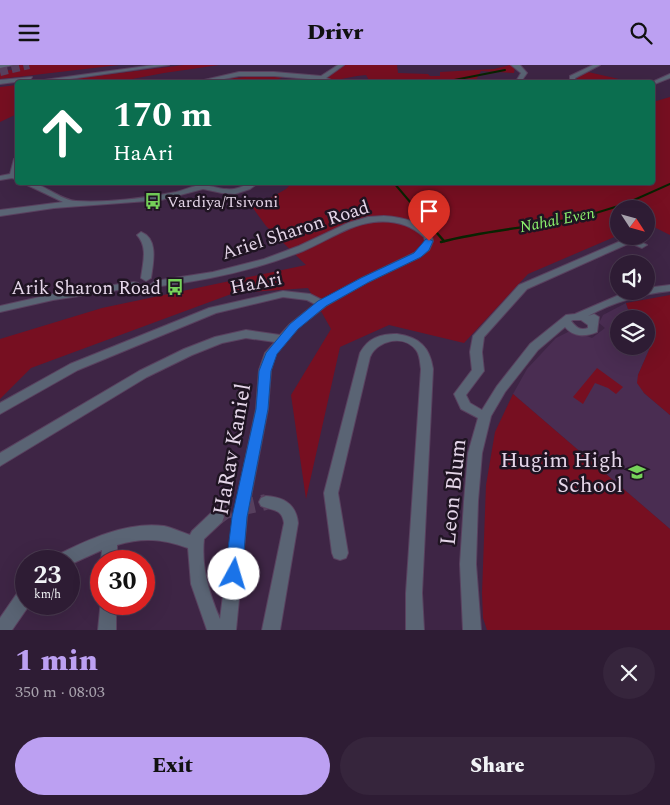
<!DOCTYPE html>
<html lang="en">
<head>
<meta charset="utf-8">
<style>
  body { margin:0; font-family:Spectral,serif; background:#36253c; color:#f1f3f6; height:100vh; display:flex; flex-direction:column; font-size:19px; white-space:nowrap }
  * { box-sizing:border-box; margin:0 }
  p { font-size:16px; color:#a7a1ac }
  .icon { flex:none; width:28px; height:28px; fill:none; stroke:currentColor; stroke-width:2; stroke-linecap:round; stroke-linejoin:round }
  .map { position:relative; height:565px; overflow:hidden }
  .drawer { display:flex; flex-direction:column; background:#2e1c34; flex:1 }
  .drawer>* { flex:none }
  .guide { position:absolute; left:15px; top:15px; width:640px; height:105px; border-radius:5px; box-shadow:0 5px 20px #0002,0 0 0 1px #493a4f; background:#0b6e4f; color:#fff; overflow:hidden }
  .needle { width:32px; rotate:126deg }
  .buttons { position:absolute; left:610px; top:135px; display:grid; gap:10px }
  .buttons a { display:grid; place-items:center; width:45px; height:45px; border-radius:50%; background:#2e1c34; box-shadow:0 5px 20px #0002,0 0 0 1px #493a4f; font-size:25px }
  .speed { position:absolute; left:15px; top:485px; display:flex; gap:10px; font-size:25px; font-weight:700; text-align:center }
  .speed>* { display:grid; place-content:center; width:65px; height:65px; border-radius:50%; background:#2e1c34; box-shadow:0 5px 20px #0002,0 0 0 1px #493a4f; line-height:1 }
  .speed small { font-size:12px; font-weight:400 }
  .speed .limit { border:8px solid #d22; background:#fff; color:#111 }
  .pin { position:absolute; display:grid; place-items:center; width:42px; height:42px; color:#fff; margin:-51px -21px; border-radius:50% 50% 50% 0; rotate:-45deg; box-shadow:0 0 5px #0007 }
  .pin .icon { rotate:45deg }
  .me { position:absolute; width:55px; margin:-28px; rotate:6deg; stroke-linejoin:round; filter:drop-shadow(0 0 4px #0008) }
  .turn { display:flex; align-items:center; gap:18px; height:105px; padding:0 15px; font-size:22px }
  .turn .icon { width:65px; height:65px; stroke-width:2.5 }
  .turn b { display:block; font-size:35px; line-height:42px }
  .round { display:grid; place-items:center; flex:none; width:52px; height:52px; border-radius:26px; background:#36253c }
  .summary { display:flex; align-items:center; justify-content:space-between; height:85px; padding:0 15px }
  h1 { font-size:30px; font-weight:800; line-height:38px; color:#bca0f2 }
  .primary-button { display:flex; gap:10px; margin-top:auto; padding:10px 15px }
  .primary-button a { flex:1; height:58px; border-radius:30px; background:#bca0f2; color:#111; font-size:20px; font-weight:800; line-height:58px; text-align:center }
  .primary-button a+a { background:#36253c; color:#f1f3f6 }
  header { display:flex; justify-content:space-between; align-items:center; height:65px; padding:0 15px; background:#bca0f2; color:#111; font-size:22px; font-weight:800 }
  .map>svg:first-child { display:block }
  .built { fill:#4a2d52 }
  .green { fill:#770f21 }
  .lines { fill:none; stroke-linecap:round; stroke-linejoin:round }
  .stream-far1 { stroke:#092302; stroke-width:2 }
  .stream { stroke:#092302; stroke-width:2.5 }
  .minor-tunnel { stroke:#57405e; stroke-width:16; stroke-dasharray:16 8; stroke-linecap:butt }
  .highway-tunnel { stroke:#57405e; stroke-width:8; stroke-dasharray:8 4; stroke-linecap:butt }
  .minor-casing { stroke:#59415f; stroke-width:2 }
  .minor { fill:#5a6474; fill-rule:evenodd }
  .route { fill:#1a73e8; stroke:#114b97 }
  .labels { text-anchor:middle; stroke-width:5; stroke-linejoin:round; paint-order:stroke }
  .far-poi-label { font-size:16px; fill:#e5d6e9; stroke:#1f1422; text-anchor:start }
  .far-water-label { font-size:16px; font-style:italic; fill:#8cf36e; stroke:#1f1422 }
  .street-label { font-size:19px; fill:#e5d6e9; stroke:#1f1422 }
  .poi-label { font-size:19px; fill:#e5d6e9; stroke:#1f1422; text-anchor:end }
  .near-street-label { font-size:22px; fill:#e5d6e9; stroke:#1f1422 }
  .near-poi-label { font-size:22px; fill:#e5d6e9; stroke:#1f1422; text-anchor:end }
</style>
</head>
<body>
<header><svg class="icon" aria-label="menu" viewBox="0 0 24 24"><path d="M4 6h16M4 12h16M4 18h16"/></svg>Drivr<svg class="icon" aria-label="search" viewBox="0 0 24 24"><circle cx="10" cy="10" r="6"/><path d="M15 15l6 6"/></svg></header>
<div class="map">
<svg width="670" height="565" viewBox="0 0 670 565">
  <rect width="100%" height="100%" fill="#3e2545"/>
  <!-- built -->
  <polygon class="built" points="626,238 628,244 637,254 619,254 619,281 646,281 646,269 649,285 638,310 644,328 670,350 670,464 513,329 527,304 556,273 568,267 577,267 592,273 605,263 599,258 603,250"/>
  <!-- green -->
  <g class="green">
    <polygon points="15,0 119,0 0,14 0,6 12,5"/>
    <polygon points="184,0 219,0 164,8 116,17 40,18"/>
    <path d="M 345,0 L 397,0 L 398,8 L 428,9 L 430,11 L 440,11 L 440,7 L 494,4 L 510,0 L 515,2 L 514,8 L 481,6 L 475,17 L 370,17 L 366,10 C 351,11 341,16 326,14 L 325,12 Z"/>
    <polygon points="588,7 632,17 579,17 576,12"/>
    <polygon points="255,11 284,12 267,18 219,17 217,15"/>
    <polygon points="17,20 17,49 0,57 0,22"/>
    <polygon points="670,32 670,170 646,158 646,144 619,144 619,170 528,209 464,278 389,260 340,282 306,434 291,330 331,264 308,223 234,228 31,303 0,334 0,274 102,243 306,200 266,161 253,143 286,124 292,118 652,118 653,37"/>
    <polygon points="670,230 670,350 644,328 637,318 638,310 649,285 646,254 637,254 628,244 626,238"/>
    <polygon points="597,303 623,322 616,329 608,323 595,318 583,339 573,332"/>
    <polygon points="513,329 670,464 670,565 487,565 483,553 482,528 486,420 495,367"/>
  </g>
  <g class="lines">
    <!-- stream-far1 -->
    <g class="stream-far1">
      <polyline points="439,18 505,5"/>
      <polyline points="394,118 422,151"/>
      <polyline points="586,151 625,139 670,119"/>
    </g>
    <!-- stream -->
    <g class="stream">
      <polyline points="421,150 444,176"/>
      <path d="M 441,177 C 490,164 542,162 591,150"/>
    </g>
    <!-- minor-tunnel -->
    <polyline class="minor-tunnel" points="217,452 225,446 266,437"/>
    <!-- highway-tunnel -->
    <polyline class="highway-tunnel" points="0,7 29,0"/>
    <!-- minor casing -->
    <g class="minor-casing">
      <g id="minor">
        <polygon points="0,0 13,0 0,3"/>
        <polygon points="154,0 169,0 41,18 22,18"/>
        <polygon points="338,0 344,0 326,13 339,18 316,18 309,14 274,11 239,11 204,18 191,18 239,7 274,7 321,11"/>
        <polygon points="511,0 520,0 527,8 520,18 515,18 521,8"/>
        <polygon points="593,0 600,0 575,13 576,18 570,18 570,11"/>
        <polygon points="670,9 670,13 652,20 652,18 650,18"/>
        <polygon points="32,12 30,15 0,19 0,15"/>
        <polygon points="18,92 18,115 12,113 0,115 0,111 10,109 14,94"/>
        <path d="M 23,118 C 42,115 58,135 76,136 C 106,138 147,133 176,127 C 188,124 200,118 213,118 L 209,121 C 219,123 229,126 238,123 C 246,121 250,117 258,118 L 250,124 L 235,129 L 222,128 L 203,124 L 161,135 L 54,143 L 0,151 L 0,145 L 63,137 Z"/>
        <path d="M 384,151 C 400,152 429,157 433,176 L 429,185 L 420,192 L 368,217 L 326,241 L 298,263 L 276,289 L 271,305 L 268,344 L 247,452 L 236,565 L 207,565 L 191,519 L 188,483 C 162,474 144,472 117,480 L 117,496 L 101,496 L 102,485 L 69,500 L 69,496 L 53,496 L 55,491 C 87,475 127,456 164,461 C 173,463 181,467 190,470 L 192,466 L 212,447 L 217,445 L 222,447 L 224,452 L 222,457 L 204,474 C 201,502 209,528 220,554 L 233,452 L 256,344 L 259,305 L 265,288 L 275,277 L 246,273 L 222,278 L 192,290 L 147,312 L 0,401 L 0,388 L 139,306 L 184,284 L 215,272 L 246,265 L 280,270 L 290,259 L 315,239 L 307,235 L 283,232 L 216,248 L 78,305 L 0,349 L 0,338 L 70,299 L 209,243 L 283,226 L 310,229 L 322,235 L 362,213 L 414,188 L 422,182 L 425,176 L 424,172 C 410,159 393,155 374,157 C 348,160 327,176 303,186 C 258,204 210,215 161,221 C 155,229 138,234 131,223 L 53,235 L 0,247 L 0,241 L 53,229 L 134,217 L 138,218 L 141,223 L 146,223 L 155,216 L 213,207 L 264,194 L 299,181 L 348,158 L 368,152 Z"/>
        <path d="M 141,167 C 159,174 153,198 151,213 L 146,216 L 141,213 C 143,197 148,182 137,170 Z"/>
        <path d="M 630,172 L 647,180 L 642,183 L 630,178 L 527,224 L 484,272 L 482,287 L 484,306 L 466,330 L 470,338 L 482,345 L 497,321 L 530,279 L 566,250 L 575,249 L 619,230 L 632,226 L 646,226 L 646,223 L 670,220 L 670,226 C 641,229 614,237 588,251 L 594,249 L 599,252 L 597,267 C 585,272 573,272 565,262 L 538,285 L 505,327 L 491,351 L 482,388 L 478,436 L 476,499 L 481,565 L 463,565 L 460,499 L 464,436 L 468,388 L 478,353 L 461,344 L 454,329 L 472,305 L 470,287 L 473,271 L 519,220 ZM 573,255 L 581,255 L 588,260 L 588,263 C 580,266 576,262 571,256 Z"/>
        <path d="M 397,269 C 419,272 430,282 433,304 L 422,528 L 424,565 L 406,565 L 406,528 L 421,304 C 420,298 420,290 416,285 C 404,269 377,275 370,292 L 338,428 L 348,488 L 346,493 L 340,495 L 334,493 L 332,488 L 324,428 L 360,288 C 368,273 380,269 397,269 Z"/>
        <path d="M 266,431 C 284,432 296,439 298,458 L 280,565 L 262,565 L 284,458 C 282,443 272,446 261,441 L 259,437 L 261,433 Z"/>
        <polygon points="26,522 26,539 30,539 12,565 0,565 0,553 20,524"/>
        <polygon points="101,535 101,539 116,539 116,565 98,565"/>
      </g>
    </g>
    <!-- minor -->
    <use href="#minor" class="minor"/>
  </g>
  <!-- route -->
  <polygon class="route" points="426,174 429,174 433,176 429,185 421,192 369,217 326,241 298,264 277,289 271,306 268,344 247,452 242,509 239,514 234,517 228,514 225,509 232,452 256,344 259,306 266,288 290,259 318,236 361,213 414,188"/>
  <!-- icons -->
  <defs>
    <g id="bus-bare" transform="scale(1.35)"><path d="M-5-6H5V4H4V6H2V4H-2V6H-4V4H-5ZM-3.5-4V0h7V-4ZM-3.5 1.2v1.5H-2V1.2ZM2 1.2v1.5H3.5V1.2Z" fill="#76d25a" stroke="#1f1422" stroke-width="2.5" paint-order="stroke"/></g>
    <g id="school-bare" transform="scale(1.35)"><path d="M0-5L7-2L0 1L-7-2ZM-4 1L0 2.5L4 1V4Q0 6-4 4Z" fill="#76d25a" stroke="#1f1422" stroke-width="2.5" paint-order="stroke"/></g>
  </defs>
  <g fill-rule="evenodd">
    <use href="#bus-bare" x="153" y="136"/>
    <use href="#bus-bare" x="175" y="222"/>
    <use href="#school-bare" x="637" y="407"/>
  </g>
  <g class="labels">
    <!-- far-poi labels -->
    <g class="far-poi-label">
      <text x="167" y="142">Vardiya/Tsivoni</text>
    </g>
    <!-- far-water labels -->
    <g class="far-water-label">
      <text transform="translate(557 154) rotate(-11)" y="6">Nahal Even</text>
    </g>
    <!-- street labels -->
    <g class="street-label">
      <text transform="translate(295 164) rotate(-18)" y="7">Ariel Sharon Road</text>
      <text transform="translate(256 217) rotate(-11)" y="7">HaAri</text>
    </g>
    <!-- poi labels -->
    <g class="poi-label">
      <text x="161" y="229">Arik Sharon Road</text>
    </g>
    <!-- near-street labels -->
    <g class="near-street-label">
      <text transform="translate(231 384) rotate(-80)" y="8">HaRav Kaniel</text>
      <text transform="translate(452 427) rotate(-84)" y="8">Leon Blum</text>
    </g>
    <!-- near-poi labels -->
    <g class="near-poi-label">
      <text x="623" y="402">Hugim High<tspan x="623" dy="25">School</tspan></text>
    </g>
  </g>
</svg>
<div class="buttons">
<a><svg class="needle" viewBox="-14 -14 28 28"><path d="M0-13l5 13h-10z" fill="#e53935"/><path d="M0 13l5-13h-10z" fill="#a7a1ac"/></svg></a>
<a><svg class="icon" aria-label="sound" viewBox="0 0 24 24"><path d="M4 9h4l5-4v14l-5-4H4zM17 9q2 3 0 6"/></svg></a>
<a><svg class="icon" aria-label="layers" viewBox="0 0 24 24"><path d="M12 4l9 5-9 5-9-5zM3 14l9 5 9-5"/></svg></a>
</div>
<div class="speed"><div>23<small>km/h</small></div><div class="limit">30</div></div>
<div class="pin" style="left:429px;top:176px;background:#d93025"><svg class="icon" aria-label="arrive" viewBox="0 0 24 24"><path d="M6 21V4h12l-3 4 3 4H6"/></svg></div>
<svg class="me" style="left:234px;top:509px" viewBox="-20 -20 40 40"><circle r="19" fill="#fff"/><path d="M0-13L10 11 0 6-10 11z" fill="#1a73e8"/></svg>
<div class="guide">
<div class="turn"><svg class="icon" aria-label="ahead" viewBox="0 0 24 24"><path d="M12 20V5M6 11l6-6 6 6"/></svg><div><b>170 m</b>HaAri</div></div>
</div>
</div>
<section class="drawer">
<div class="summary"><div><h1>1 min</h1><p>350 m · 08:03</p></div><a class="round"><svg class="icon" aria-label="close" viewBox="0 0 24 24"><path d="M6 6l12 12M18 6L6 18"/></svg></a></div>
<div class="primary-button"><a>Exit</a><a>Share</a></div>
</section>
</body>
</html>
